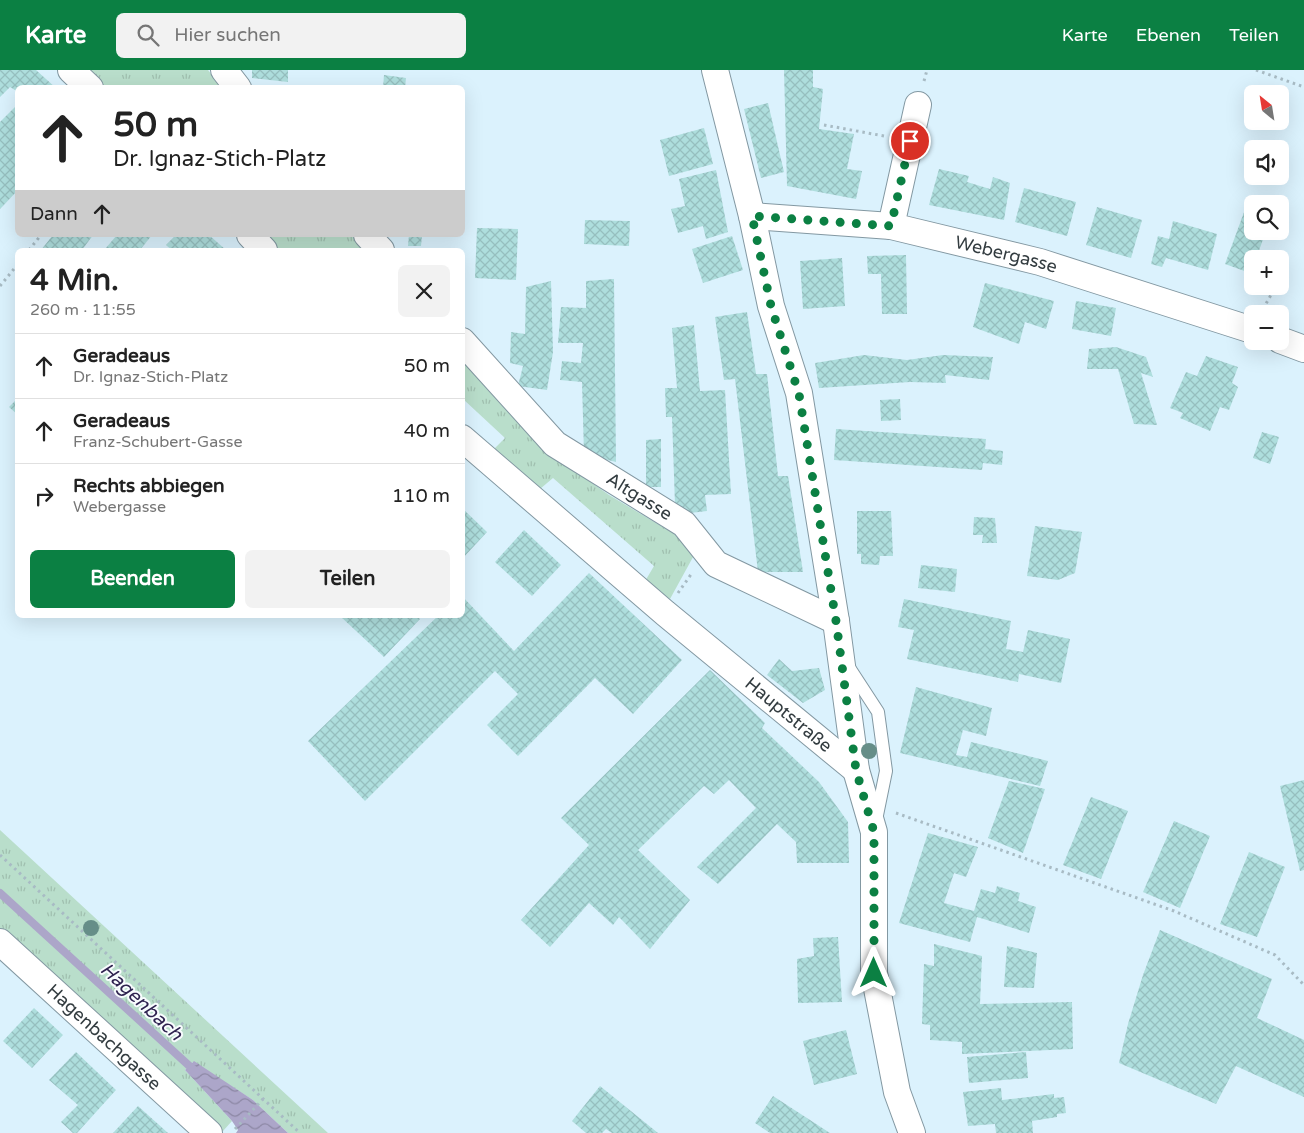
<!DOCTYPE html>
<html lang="de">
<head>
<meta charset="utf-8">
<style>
  body { margin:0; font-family:"Varela Round",sans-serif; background:#f2f2f2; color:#222; height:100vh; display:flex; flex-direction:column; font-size:19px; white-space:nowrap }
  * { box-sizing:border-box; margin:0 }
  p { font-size:16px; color:#767676 }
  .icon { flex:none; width:28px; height:28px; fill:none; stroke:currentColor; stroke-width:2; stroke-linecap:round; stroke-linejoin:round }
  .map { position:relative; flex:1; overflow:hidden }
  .sheet { position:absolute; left:15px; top:178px; width:450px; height:370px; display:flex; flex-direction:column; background:#fff; border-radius:8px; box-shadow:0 5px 20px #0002 }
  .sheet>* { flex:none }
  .guide { position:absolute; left:15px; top:15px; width:450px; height:152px; border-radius:8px; box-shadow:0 5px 20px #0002; background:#fff; color:#222; overflow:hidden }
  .needle { width:32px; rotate:330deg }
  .buttons { position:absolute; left:1244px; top:15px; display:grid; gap:10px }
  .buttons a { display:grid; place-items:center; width:45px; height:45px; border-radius:8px; background:#fff; box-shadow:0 5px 20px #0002; font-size:25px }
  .pin { position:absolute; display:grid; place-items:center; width:42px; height:42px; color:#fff; margin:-21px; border:2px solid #fff; border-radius:50%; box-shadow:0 1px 5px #0007 }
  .me { position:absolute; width:55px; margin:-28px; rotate:0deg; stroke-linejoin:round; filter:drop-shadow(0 0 4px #0008) }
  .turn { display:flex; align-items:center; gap:18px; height:105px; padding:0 15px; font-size:22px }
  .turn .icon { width:65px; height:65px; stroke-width:2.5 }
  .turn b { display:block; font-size:35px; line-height:42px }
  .then { display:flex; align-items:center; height:48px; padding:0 15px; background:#0003; gap:10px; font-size:19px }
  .round { display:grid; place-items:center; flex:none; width:52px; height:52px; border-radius:8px; background:#f2f2f2 }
  .summary { display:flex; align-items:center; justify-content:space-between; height:85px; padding:0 15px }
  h1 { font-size:30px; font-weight:800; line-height:38px }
  .primary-button { display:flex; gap:10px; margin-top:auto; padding:10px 15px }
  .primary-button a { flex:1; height:58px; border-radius:8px; background:#0b8043; color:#fff; font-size:20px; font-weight:800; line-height:58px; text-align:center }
  .primary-button a+a { background:#f2f2f2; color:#222 }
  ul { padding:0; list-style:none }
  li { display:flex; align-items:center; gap:15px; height:65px; padding:0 15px; border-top:1px solid #e0e0e0 }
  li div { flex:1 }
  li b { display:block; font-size:19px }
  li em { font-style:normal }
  header { display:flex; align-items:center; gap:30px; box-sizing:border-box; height:70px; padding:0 25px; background:#0b8043; color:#fff }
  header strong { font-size:24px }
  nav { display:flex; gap:28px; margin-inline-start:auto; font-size:18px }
  .search { width:350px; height:45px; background:#f2f2f2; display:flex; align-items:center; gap:12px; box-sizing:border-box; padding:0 18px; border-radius:8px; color:#767676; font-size:19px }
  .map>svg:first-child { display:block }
  .grass { fill:url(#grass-tufts) }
  .water { fill:url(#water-waves) }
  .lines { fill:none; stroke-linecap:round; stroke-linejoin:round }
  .stream { stroke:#aca6c9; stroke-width:8 }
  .building { fill:url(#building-cross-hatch) }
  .lane-casing { stroke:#8398a2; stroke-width:14 }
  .street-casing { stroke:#8398a2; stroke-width:28 }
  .path { stroke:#a8bbc4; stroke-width:3; stroke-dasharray:2.5 4; stroke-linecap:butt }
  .lane { stroke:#fff; stroke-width:12 }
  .street { stroke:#fff; stroke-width:26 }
  .tree { fill:#668e88 }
  .route { stroke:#0b8043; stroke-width:9; stroke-dasharray:0 16.2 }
  .labels { text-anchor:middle; stroke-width:4; stroke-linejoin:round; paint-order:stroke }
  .street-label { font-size:18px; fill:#333c40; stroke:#f8fcfe }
  .water-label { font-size:19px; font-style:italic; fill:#2f2350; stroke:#f8fcfe }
</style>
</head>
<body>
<header>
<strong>Karte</strong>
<div class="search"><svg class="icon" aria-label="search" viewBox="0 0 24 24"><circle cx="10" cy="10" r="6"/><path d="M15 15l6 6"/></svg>Hier suchen</div>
<nav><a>Karte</a><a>Ebenen</a><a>Teilen</a></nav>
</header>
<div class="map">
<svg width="1304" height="1063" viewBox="0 0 1304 1063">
  <defs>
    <pattern id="grass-tufts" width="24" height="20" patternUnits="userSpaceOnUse" patternTransform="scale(1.25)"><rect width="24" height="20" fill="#b9decb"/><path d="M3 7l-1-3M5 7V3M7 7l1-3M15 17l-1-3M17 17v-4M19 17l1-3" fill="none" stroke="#a0bfaf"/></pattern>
    <pattern id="water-waves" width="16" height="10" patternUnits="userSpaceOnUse" patternTransform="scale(1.25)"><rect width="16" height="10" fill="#aca6c9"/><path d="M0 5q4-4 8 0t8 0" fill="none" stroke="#8d88a5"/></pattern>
    <pattern id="building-cross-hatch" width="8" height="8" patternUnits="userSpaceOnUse" patternTransform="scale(1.25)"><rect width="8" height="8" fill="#aededd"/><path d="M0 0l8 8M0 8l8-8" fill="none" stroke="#96bfbf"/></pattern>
  </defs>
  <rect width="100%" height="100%" fill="#dbf2fd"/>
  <!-- grass -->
  <g class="grass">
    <polygon points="87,0 208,0 222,17 105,17"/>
    <polygon points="260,165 351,165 365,180 276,180"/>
    <polygon points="462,288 548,382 609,425 698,478 670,529 644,513 654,496 553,408 540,419 493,380 505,368 463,329"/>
    <polygon points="0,760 328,1063 288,1063 253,1030 193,992 185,1000 232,1051 223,1061 0,858"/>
  </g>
  <!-- water -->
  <polygon class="water" points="194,991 253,1030 288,1063 236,1063 238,1060 232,1051 185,1000"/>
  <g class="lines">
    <!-- stream -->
    <polyline class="stream" points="0,823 196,1002"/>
  </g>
  <!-- building -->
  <g class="building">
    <polygon points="0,0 36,0 56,18 18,18 18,22 10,17 0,27"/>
    <polygon points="252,0 288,0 288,12 252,8"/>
    <polygon points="784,0 813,0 813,17 823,19 819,59 854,64 847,99 862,101 856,129 787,116"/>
    <polygon points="384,5 406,8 405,18 383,18"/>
    <polygon points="768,33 784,102 761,108 744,39"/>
    <polygon points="18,34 18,120 0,139 0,52"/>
    <polygon points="704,58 713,94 669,106 660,70"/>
    <polygon points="939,99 969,106 967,112 990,119 993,107 1010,113 1004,150 929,135"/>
    <polygon points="716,100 728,162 706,169 703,156 678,163 671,139 685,136 679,109"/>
    <polygon points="1024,118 1076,132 1067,166 1015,152"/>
    <polygon points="1250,126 1271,134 1252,134 1252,161 1266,161 1256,189 1252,189 1252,197 1250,203 1225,194"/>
    <polygon points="1097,137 1142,150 1131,188 1086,175"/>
    <polygon points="585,150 630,151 629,176 584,174"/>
    <polygon points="1173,151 1217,164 1208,200 1166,188 1162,197 1151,194 1158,166 1169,169"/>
    <polygon points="477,158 518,159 516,210 475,208"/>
    <polygon points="53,165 93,165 82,180 41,180"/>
    <polygon points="117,165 152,165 140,180 107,180 105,179"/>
    <polygon points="176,165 209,165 226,180 172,180 166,175"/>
    <polygon points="409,165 422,165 421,176 408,176"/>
    <polygon points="732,166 743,200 703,213 692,179"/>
    <polygon points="906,185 907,244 882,244 881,204 868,204 867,186"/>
    <polygon points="842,188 845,236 803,239 800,191"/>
    <polygon points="614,209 616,392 584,384 582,312 560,310 562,291 581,293 583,273 558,273 561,237 586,238 586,211"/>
    <polygon points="551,211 553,282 547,320 518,316 523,296 510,293 511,262 525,264 526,217"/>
    <polygon points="985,213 1054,231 1046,259 1025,252 1019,274 973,257"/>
    <polygon points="1076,231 1116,238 1111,266 1072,259"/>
    <polygon points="747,242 756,304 767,304 778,406 788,406 803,502 758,502 735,309 724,310 715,247"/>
    <polygon points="694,255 700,321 725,320 731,424 705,425 707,441 690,443 675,435 672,347 666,347 665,318 677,318 672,258"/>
    <polygon points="1116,277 1146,287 1153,307 1141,303 1157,355 1134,354 1118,299 1087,299 1089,279"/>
    <polygon points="864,285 907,290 943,285 993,287 989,310 945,305 946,313 910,312 819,318 815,293"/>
    <polygon points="1206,286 1238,297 1232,313 1238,317 1229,340 1220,337 1210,361 1180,348 1183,343 1170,338 1186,302 1197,306"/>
    <polygon points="18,328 18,345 9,337"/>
    <polygon points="900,329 901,350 881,351 880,330"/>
    <polygon points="836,359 986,369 985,379 1003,381 1002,395 983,393 982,400 834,390"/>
    <polygon points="1262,362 1279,367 1270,394 1253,388"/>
    <polygon points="661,369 661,417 646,417 646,370"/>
    <polygon points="462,438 487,462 462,489"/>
    <polygon points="857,441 891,441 893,486 880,486 879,495 861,494 861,484 857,484"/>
    <polygon points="974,447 995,448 997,473 982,473 983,465 973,465"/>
    <polygon points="1035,456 1082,462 1075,503 1058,510 1027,506"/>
    <polygon points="524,460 561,495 532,526 495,492"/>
    <polygon points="921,495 957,499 955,522 918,518"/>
    <polygon points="589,503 682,590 633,644 595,608 518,686 487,655 518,624 495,601 365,731 308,671 439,545 462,545 462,526 514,581"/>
    <polygon points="904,529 1011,551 1006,579 1023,582 1028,560 1070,569 1061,613 1019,604 1018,612 907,589 914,560 898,557"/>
    <polygon points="341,545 416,545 420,549 384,587 340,546"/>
    <polygon points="779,589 792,601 819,598 825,620 803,633 767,605"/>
    <polygon points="710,600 765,653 762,658 819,712 848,752 849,793 797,793 796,772 777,754 718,814 697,797 756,738 729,710 714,724 704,716 638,780 690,830 650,879 619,847 613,855 589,833 550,877 521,850 589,775 561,748"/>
    <polygon points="916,617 992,638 986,666 963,660 956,685 967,687 971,672 1048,691 1040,716 900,683"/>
    <polygon points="1304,710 1304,800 1300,801 1280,716"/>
    <polygon points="1009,711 1045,719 1023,783 988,768"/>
    <polygon points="1091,727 1128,741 1101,809 1063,795"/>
    <polygon points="1174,751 1210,766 1180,838 1143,822"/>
    <polygon points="928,763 978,777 966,807 954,803 944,833 974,841 981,819 995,823 997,816 1020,823 1018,831 1036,837 1029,863 977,847 970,872 899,853"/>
    <polygon points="1249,782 1285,797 1257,867 1220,854"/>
    <polygon points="1160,860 1272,909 1257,948 1304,970 1304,1027 1236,996 1216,1034 1119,993 1128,954 1143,905"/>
    <polygon points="838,867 842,932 798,933 797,889 814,886 813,868"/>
    <polygon points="934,874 982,886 980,934 1072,932 1073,979 962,984 962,972 930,970 930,955 922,954 924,894 934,896"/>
    <polygon points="1007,876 1037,883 1034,918 1004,917"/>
    <polygon points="34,938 63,965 32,998 3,971"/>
    <polygon points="846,960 857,1004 814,1015 803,971"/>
    <polygon points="76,982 116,1020 77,1063 73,1063 61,1052 78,1035 49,1010"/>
    <polygon points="1026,982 1028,1008 969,1013 967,987"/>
    <polygon points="600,1016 658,1063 612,1063 606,1059 602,1063 586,1063 572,1051"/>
    <polygon points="1001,1018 1002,1030 1054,1024 1054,1028 1064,1027 1066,1043 1057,1044 1057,1047 1032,1051 1033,1063 996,1063 995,1054 968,1056 963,1022"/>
    <polygon points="773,1026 830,1063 770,1063 755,1053"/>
    <polygon points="138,1036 168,1063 113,1063"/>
  </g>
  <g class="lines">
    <!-- lane casing -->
    <g class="lane-casing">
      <polyline id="lane" points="848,596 878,642 886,701 876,750"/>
    </g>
    <!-- street casing -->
    <g class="street-casing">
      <g id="street">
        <polyline points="71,0 90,18"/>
        <polyline points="224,0 238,18"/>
        <polyline points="715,0 752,146 771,236 799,323 836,551 856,700 874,762 874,903 897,1022 912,1063"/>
        <path id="s1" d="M 752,146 L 891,156 L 1040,192 L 1252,260"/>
        <polyline points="891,156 918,35"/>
        <polyline points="250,165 264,180"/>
        <polyline points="367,165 381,180"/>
        <polyline points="1280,270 1304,279"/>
        <path id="s2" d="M 462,271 L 555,374 L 684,454 L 716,494 L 836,551"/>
        <path id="s3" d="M 462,368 L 665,543 L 856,700"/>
        <path id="s4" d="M 0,872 L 209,1063"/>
      </g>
    </g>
    <!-- path -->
    <g class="path">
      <polyline points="1256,0 1304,17"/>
      <polyline points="924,11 927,0"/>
      <polyline points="824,55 884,66"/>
      <polyline points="29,180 41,165"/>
      <polyline points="1280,210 1283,206"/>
      <polyline points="0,216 18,194"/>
      <polyline points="1263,239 1276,216"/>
      <polyline points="678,523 692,503"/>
      <polyline points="896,743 1174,841 1275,885 1304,915"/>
      <polyline points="0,785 300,1063"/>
      <polyline points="235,1059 263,1029"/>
    </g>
    <!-- lane -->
    <use href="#lane" class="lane"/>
    <!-- street -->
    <use href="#street" class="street"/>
  </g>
  <!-- trees -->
  <g class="tree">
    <circle cx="869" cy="681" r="8"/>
    <circle cx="91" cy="858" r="8"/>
  </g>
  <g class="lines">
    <!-- route -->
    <polyline class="route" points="874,903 874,762 856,700 836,551 799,324 771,236 752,146 891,156 910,71"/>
  </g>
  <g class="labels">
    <!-- street labels -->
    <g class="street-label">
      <text dy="6" stroke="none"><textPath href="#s1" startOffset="258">Webergasse</textPath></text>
      <text dy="6" stroke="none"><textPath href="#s2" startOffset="238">Altgasse</textPath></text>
      <text dy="6" stroke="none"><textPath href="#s3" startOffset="428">Hauptstraße</textPath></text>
      <text dy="6" stroke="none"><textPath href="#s4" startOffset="141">Hagenbachgasse</textPath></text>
    </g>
    <!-- water labels -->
    <g class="water-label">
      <text transform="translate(142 931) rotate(43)" y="7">Hagenbach</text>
    </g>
  </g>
</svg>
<div class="buttons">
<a><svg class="needle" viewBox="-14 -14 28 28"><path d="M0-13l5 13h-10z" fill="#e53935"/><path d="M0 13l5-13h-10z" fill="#767676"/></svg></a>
<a><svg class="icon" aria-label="sound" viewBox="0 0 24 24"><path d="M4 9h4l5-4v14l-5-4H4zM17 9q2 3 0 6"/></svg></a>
<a><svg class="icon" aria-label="search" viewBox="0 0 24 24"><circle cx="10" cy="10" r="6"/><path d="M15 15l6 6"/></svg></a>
<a>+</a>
<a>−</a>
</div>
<div class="pin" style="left:910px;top:71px;background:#d93025"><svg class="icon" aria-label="arrive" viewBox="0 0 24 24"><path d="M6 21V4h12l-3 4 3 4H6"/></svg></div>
<svg class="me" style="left:874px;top:903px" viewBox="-20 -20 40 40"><path d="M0-17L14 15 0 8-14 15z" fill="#0b8043" stroke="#fff" stroke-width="4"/></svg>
<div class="guide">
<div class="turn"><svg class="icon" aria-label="ahead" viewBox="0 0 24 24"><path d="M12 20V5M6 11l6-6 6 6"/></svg><div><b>50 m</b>Dr. Ignaz-Stich-Platz</div></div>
<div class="then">Dann<svg class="icon" aria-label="ahead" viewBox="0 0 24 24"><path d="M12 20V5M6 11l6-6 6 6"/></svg></div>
</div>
<section class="sheet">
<div class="summary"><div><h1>4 Min.</h1><p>260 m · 11:55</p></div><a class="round"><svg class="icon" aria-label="close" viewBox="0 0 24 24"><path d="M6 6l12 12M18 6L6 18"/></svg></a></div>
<ul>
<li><svg class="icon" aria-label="ahead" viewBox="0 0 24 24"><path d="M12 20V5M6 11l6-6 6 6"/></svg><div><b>Geradeaus</b><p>Dr. Ignaz-Stich-Platz</p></div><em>50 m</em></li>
<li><svg class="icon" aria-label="ahead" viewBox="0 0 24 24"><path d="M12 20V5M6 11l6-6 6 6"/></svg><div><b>Geradeaus</b><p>Franz-Schubert-Gasse</p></div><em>40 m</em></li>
<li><svg class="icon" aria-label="right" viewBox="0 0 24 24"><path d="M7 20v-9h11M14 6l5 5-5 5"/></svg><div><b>Rechts abbiegen</b><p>Webergasse</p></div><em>110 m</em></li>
</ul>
<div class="primary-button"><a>Beenden</a><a>Teilen</a></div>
</section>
</div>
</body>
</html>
